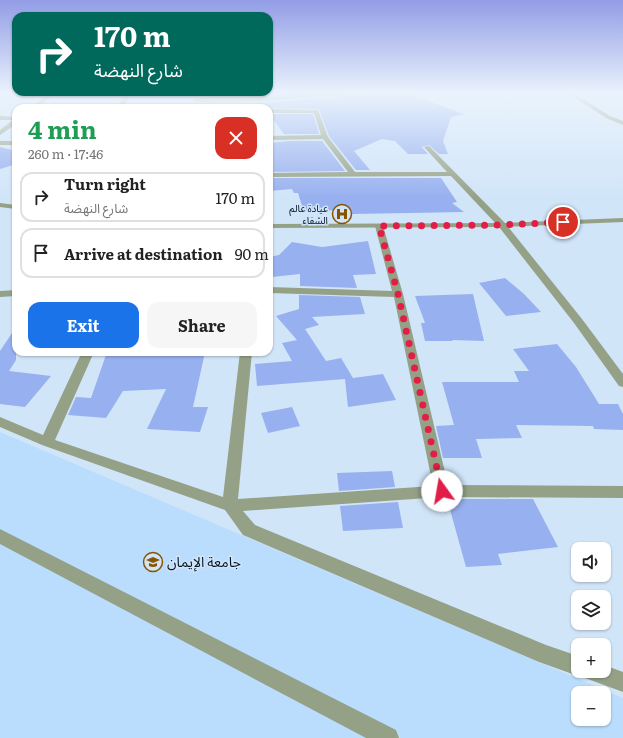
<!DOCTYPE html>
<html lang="en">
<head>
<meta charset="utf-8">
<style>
  body { margin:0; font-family:Literata,"Noto Sans Arabic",serif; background:#f6f6f6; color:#222; height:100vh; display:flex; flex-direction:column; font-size:15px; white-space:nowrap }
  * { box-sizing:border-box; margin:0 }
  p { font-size:13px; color:#767676 }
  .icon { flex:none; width:22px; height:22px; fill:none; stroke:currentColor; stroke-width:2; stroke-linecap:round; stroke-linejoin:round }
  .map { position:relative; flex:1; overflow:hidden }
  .panel { position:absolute; left:12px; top:104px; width:261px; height:252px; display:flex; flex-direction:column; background:#fff; border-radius:12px; box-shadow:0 1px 3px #0004 }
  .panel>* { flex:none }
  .hud { position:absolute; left:12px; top:12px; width:261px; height:84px; border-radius:12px; box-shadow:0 1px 3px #0004; background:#00695c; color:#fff; overflow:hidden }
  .fabs { position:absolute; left:571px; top:542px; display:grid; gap:8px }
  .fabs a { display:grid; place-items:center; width:40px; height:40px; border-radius:8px; background:#fff; box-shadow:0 1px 3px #0004; font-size:20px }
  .pin { position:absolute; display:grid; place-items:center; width:34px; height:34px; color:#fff; margin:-17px; border:2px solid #fff; border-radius:50%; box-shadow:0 1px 4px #0007 }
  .me { position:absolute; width:44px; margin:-22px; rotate:347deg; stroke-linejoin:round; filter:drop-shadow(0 0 3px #0008) }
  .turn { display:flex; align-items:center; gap:14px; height:84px; padding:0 16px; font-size:18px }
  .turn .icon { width:52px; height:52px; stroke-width:2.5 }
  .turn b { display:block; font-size:28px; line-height:34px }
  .round { display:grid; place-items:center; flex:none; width:42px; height:42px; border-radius:12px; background:#f6f6f6 }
  .head { display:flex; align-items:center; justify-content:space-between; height:68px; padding:0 16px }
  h1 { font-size:24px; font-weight:700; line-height:30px; color:#1e9e55 }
  .button { display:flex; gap:8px; margin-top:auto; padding:8px 16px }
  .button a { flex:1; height:46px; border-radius:12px; background:#1a73e8; color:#fff; font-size:16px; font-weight:700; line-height:46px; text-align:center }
  .button a+a { background:#f6f6f6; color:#222 }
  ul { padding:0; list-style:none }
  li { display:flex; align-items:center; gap:12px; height:50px; margin:0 8px 6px; padding:0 8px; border:2px solid #e0e0e0; border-radius:12px }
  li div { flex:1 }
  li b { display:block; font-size:15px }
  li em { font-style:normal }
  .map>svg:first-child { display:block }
  .built { fill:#baddfe; fill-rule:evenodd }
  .building { fill:#97b0ef }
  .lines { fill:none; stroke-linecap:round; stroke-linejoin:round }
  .minor { fill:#95a187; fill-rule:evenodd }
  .tertiary { fill:#95a187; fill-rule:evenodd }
  .route { stroke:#e11d48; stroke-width:7; stroke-dasharray:0 12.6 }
  .labels { text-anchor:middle; stroke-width:3; stroke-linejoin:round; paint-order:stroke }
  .far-poi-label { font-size:10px; fill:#031628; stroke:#d1e5f9; text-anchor:end }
  .near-poi-label { font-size:14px; fill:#031628; stroke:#d1e5f9; text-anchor:start }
</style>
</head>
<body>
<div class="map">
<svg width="623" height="738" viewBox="0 0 623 738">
  <rect width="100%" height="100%" fill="#d1e5f9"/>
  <!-- built -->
  <path class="built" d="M 0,432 L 623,698 L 623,738 L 0,738 ZM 578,693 L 604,693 L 604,719 L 578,719 Z"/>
  <!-- building -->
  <g class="building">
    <polygon points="409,94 464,114 451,117 443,141 448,154 439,154 429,145 422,147 428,154 408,154 395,141 382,139 354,151 370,170 356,170 329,136 319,109 263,108 259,103 364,95"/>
    <polygon points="269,114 313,114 319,134 284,134"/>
    <polygon points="289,141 322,141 345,171 269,172 269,143"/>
    <polygon points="0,147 16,151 16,164 0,169"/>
    <polygon points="269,178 441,178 457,202 452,203 464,212 352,214 351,209 304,212 298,193 294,193 292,189 269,191"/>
    <polygon points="368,241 376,274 353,275 357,288 300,286 300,274 272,277 269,270 269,257 279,255 292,242 322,247"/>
    <polygon points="505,278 524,294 541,312 506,316 479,283"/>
    <polygon points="473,294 484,341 452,340 453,341 425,341 421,323 425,323 415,296"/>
    <polygon points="299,295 360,297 365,314 312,317 319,325 305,329 326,361 341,358 353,378 383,374 396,400 348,407 345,379 257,386 255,364 292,361 282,343 297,340 276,316 299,309"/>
    <polygon points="16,327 16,360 9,371 51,376 25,407 0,404 0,351"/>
    <polygon points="557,344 576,367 599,404 618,404 623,414 623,430 594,429 593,426 516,425 522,438 476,439 482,458 443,458 436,426 454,425 442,382 519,382 514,371 529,371 513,349"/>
    <polygon points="107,352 205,352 193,407 208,407 200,432 147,429 166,389 123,391 106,418 68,415 76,397 91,398"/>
    <polygon points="292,407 300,426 268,433 261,413"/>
    <polygon points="392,471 395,487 339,491 337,473"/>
    <polygon points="447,499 533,499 558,547 498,554 502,565 466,567"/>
    <polygon points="398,502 403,528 343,531 340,506"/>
  </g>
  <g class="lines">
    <!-- minor -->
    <g class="minor">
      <polygon points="48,94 54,94 37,108 31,108"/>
      <polygon points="126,94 131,94 122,108 116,108"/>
      <polygon points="323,94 363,94 263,101 195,102 192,100 195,98"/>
      <polygon points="569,94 575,94 610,116 623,121 623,125 606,118"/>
      <polygon points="269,109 318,110 328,137 355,172 447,172 424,147 429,146 505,223 582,319 623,374 623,387 619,386 574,323 499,227 451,176 269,177 269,173 348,172 323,139 269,140 269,136 321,135 314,113 269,113"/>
      <polygon points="0,116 16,117 16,124 0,135 0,130 13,120 0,120"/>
      <rect x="0" y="141" width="16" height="4"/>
      <polygon points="376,224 382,224 383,226 403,294 448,485 623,486 623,498 442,497 243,511 255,525 546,645 578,656 578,671 604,671 604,665 623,672 623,692 585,678 583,674 578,676 539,662 243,535 225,510 42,445 0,427 0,417 43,435 82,352 94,352 55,440 223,497 240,352 252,352 238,499 433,486 394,297 269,293 269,287 392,291 375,226"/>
      <polygon points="16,290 16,296 0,297 0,291"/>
      <polygon points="0,529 396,730 399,738 366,738 0,544"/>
    </g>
    <!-- tertiary -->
    <g class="tertiary">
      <polygon points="0,203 16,205 16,209 0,207"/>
      <polygon points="623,218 623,222 502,227 269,228 269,224 502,223"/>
    </g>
  </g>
  <!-- sky -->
  <linearGradient id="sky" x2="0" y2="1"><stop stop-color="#929de6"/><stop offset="0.47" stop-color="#eaf3fc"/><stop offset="1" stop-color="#eaf3fc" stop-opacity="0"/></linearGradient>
  <rect width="623" height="198" fill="url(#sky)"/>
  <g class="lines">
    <!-- route -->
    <polyline class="route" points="442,491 398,294 379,226 502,225 563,222"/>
  </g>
  <!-- icons -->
  <defs>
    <g id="hospital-ring" transform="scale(1)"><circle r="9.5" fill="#d1e5f9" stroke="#895402" stroke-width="1.5"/><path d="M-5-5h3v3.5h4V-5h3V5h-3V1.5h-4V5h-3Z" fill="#895402"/></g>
    <g id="university-ring" transform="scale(1)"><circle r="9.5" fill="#d1e5f9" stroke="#895402" stroke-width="1.5"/><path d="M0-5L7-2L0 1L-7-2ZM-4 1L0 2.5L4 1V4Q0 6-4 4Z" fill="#895402"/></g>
  </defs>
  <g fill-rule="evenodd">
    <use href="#hospital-ring" x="342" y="214"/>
    <use href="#university-ring" x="153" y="562"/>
  </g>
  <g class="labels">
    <!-- far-poi labels -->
    <g class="far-poi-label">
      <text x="328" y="212">عيادة عالم<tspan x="328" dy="12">الشفاء</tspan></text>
    </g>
    <!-- near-poi labels -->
    <g class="near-poi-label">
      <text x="167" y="567">جامعة الإيمان</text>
    </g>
  </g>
</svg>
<div class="fabs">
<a><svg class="icon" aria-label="sound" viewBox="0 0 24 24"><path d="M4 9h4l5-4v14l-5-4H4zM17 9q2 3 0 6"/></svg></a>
<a><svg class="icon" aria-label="layers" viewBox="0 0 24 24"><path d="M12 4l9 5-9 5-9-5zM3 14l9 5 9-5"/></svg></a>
<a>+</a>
<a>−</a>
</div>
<div class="pin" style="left:563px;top:222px;background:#d93025"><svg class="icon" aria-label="arrive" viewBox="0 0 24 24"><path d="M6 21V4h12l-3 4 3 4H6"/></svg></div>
<svg class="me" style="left:442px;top:491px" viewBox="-20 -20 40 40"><circle r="19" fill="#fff"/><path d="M0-13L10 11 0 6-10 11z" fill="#e11d48"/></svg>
<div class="hud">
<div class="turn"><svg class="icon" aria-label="right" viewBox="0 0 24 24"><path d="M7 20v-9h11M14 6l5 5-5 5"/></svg><div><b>170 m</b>شارع النهضة</div></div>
</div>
<section class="panel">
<div class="head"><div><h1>4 min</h1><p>260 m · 17:46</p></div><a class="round" style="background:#d93025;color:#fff"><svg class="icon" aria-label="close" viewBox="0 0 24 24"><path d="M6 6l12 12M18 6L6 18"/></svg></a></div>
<ul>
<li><svg class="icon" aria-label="right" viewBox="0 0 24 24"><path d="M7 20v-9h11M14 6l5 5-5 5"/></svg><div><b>Turn right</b><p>شارع النهضة</p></div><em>170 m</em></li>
<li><svg class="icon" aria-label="arrive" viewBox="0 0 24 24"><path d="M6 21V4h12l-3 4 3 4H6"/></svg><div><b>Arrive at destination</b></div><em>90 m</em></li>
</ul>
<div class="button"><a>Exit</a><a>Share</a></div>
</section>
</div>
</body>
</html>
